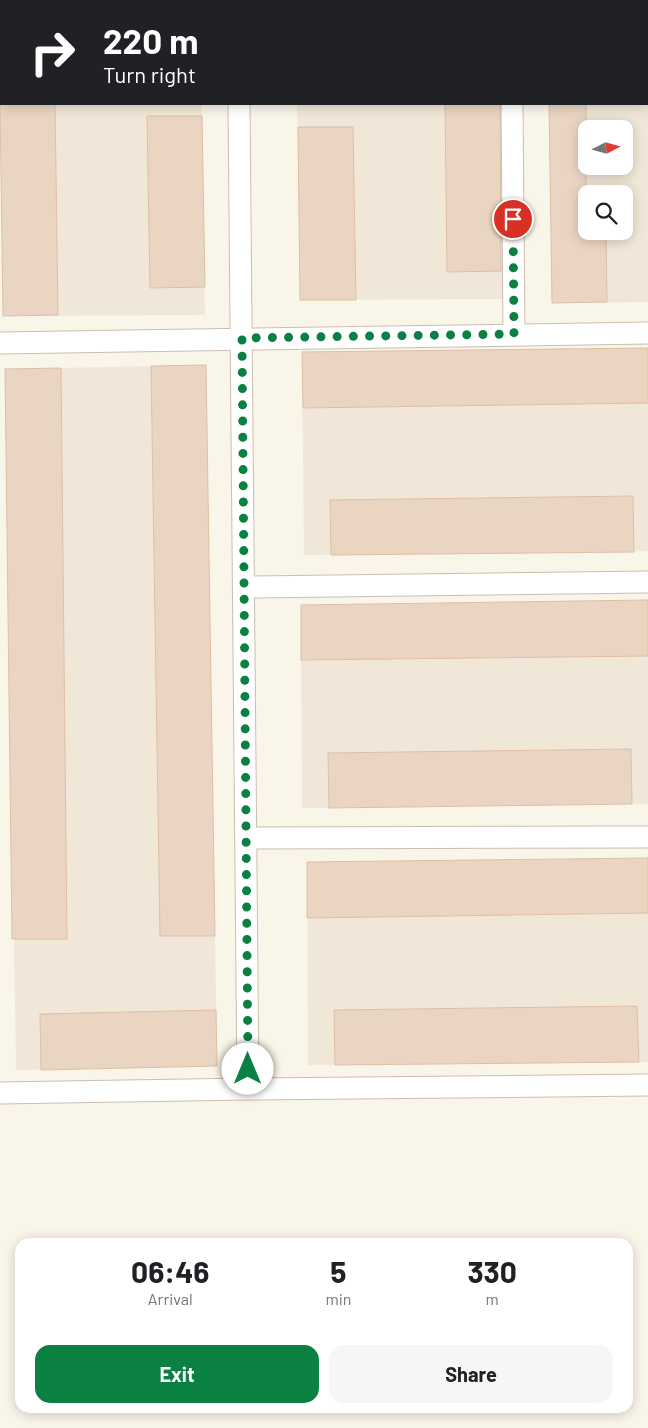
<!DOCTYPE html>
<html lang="en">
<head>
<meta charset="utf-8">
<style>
  body { margin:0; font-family:Barlow,sans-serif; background:#f6f6f6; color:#202124; height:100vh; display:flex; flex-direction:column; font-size:19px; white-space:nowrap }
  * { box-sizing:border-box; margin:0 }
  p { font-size:16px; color:#757577 }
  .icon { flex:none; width:28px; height:28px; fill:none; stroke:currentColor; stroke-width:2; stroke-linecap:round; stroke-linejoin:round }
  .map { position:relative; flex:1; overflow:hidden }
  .side { position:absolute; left:15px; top:1238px; width:618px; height:175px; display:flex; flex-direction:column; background:#fff; border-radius:15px; box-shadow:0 2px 12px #0003 }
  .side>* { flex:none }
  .banner { position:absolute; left:0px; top:0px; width:649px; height:105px; box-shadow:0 2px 12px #0003; background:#202124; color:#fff; overflow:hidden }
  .needle { width:32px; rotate:84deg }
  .tools { position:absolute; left:578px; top:120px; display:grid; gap:10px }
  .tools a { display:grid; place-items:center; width:55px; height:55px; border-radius:10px; background:#fff; box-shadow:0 2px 12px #0003; font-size:25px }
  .pin { position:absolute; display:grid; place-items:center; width:42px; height:42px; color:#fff; margin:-21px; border:2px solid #fff; border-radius:50%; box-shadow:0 1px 5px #0007 }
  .me { position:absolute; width:55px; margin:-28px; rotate:0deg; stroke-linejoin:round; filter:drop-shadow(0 0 4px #0008) }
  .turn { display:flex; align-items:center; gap:18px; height:105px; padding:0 20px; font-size:22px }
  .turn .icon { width:65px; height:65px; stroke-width:2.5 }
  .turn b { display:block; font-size:35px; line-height:42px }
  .eta { display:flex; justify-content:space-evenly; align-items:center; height:85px; text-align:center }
  .eta b { font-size:30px; font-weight:700; line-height:35px }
  .primary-button { display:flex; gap:10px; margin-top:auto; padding:10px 20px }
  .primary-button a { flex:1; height:58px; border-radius:15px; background:#0b8043; color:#fff; font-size:20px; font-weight:700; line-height:58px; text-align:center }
  .primary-button a+a { background:#f6f6f6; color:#202124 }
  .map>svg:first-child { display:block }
  .residential { fill:#f1e7d8; fill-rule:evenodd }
  .building { fill:#ead5c2; stroke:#ddbfa6 }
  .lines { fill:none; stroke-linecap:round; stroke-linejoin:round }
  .minor-casing { stroke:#cbbeb0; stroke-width:23 }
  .minor { stroke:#fff; stroke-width:21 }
  .route { stroke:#0b8043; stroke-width:9; stroke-dasharray:0 16.2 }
</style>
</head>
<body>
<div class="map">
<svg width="648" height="1428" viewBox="0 0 648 1428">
  <rect width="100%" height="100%" fill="#faf5e9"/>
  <!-- residential -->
  <g class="residential">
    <polygon points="0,0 201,0 1,1 1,104 202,104 205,315 3,316"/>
    <rect x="295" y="0" width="203" height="1"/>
    <path d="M 547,0 L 648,0 L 648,302 L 552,303 L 549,117 L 549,104 L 648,104 L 648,1 ZM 586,129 L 624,129 L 624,166 L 586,166 ZM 586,194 L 624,194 L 624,231 L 586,231 Z"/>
    <polygon points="297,104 500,104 503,299 300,300"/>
    <polygon points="648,348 648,551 304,555 302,352"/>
    <polygon points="206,365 217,1066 16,1070 5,369"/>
    <polygon points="648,600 648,804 302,808 301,605"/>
    <polygon points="648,858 648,1062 308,1065 307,862"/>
  </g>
  <!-- building -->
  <g class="building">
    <polygon points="0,104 55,104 58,315 3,316"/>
    <polygon points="445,104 500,104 501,271 447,272"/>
    <polygon points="549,104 586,104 586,231 606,231 607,302 552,303"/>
    <polygon points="147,116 202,116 205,287 150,288"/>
    <polygon points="298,127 353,127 356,300 300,300"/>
    <polygon points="648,348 648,403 303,408 302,352"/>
    <polygon points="206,365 215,936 160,936 151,366"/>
    <polygon points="61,368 67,939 12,939 5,369"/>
    <polygon points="633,496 634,552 331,555 330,500"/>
    <polygon points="648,600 648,656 301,660 301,605"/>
    <polygon points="631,749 632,804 329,808 328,753"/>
    <polygon points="648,858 648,913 307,918 307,862"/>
    <polygon points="637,1006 639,1062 335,1065 334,1010"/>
    <polygon points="216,1010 217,1066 41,1070 40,1014"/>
  </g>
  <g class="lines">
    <!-- minor casing -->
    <g class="minor-casing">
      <g id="minor">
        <polyline points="238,0 238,1"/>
        <polyline points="512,0 512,1"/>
        <polyline points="512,104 514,335"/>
        <polyline points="0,343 648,333"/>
        <polyline points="244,587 648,582"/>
        <polyline points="246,838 648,837"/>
        <polyline points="248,1089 648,1085"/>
        <polyline points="0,1093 248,1089 239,104"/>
      </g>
    </g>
    <!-- minor -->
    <use href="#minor" class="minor"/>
  </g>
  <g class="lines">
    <!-- route -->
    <polyline class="route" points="248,1069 242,338 514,334 513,219"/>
  </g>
</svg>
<div class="tools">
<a><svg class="needle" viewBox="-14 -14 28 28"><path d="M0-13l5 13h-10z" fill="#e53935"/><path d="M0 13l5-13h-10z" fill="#757577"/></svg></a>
<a><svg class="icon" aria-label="search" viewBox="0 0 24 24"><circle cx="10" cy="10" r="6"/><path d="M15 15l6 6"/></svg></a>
</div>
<div class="pin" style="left:513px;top:219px;background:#d93025"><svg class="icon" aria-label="arrive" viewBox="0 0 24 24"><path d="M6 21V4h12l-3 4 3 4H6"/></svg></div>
<svg class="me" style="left:248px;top:1069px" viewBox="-20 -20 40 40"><circle r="19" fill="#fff"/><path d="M0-13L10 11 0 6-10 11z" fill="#0b8043"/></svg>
<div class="banner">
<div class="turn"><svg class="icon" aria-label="right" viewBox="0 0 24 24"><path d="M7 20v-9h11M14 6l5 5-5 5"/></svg><div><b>220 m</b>Turn right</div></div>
</div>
<section class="side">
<div class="eta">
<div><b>06:46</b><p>Arrival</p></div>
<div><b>5</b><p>min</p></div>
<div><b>330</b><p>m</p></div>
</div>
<div class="primary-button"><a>Exit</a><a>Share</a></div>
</section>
</div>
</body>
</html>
